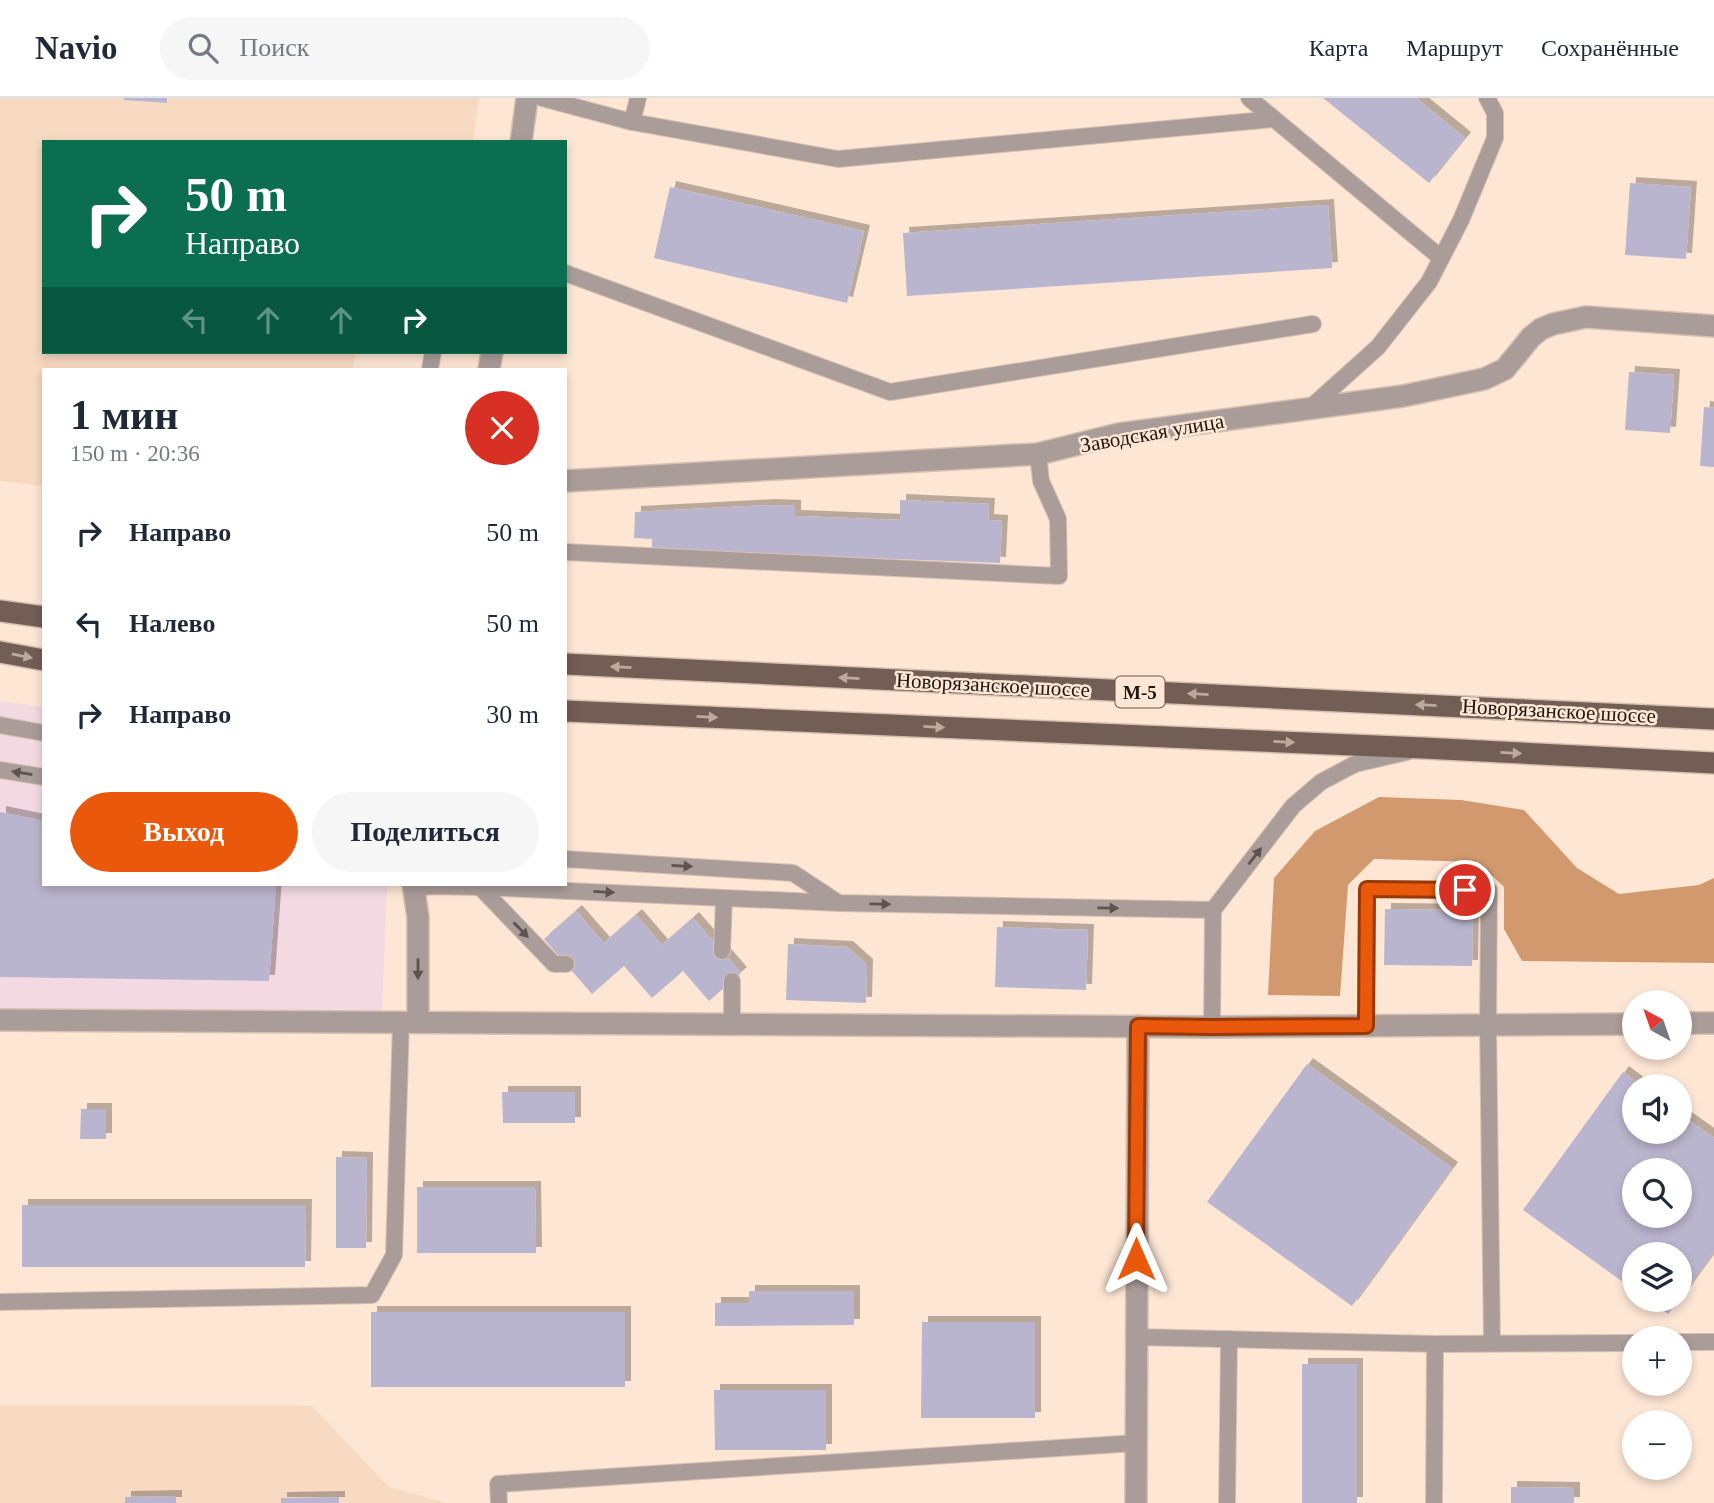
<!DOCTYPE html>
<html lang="ru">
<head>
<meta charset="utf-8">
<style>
  body { margin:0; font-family:"Times New Roman",serif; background:#f6f6f7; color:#1f2937; height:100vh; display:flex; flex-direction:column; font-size:26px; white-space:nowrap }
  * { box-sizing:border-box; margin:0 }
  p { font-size:23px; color:#747a83 }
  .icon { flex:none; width:38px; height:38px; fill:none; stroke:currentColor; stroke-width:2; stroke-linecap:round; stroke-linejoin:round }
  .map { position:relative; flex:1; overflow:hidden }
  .drawer { position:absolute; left:42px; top:270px; width:525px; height:518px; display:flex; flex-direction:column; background:#fff; border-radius:0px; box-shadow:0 4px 10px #0003 }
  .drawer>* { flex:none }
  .top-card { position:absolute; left:42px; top:42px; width:525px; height:214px; border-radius:0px; box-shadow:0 4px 10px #0003; background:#0b6e4f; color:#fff; overflow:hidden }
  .needle { width:46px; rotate:320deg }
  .controls { position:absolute; left:1622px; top:892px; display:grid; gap:14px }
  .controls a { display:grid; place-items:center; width:70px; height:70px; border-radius:50%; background:#fff; box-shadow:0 4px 10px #0003; font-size:35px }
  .pin { position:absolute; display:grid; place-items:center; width:60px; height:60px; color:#fff; margin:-30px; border:4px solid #fff; border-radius:50%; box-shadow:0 2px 7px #0007 }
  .me { position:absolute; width:77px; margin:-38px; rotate:0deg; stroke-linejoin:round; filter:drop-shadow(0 0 5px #0008) }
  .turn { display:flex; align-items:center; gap:24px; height:147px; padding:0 28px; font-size:32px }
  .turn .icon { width:91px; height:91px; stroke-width:2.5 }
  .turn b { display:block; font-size:49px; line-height:60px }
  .lanes { display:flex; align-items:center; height:66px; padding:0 28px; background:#0003; justify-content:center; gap:35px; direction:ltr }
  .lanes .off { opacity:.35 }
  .round { display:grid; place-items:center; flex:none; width:74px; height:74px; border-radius:37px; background:#f6f6f7 }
  .overview { display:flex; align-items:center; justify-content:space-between; height:119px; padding:0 28px }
  h1 { font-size:42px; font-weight:600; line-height:52px }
  .primary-button { display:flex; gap:14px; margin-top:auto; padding:14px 28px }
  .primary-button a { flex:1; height:80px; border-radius:42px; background:#ea580c; color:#fff; font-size:28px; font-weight:600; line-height:80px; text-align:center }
  .primary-button a+a { background:#f6f6f7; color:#1f2937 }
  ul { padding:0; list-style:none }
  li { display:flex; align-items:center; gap:21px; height:91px; padding:0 28px }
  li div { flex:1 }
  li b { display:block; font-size:26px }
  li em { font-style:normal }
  header { display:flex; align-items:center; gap:42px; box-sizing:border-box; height:98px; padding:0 35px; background:#fff; border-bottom:2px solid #e0e1e3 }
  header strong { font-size:33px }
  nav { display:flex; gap:38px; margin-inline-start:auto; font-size:24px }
  .search { width:490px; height:63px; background:#f6f6f7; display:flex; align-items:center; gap:18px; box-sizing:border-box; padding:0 24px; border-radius:38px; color:#747a83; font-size:26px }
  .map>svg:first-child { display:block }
  .commercial { fill:#f3d9e2 }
  .built { fill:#f8d9c2 }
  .forest { fill:#d1996d }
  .building { fill:#bab5ce; fill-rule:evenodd; filter:url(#shadow) }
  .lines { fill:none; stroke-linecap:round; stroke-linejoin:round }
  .lane-casing { stroke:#d6c1b1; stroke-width:18 }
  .street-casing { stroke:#d6c1b1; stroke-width:24 }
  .primary-casing { stroke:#d6c1b1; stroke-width:24 }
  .lane { stroke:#aa9d99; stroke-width:16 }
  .street { stroke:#aa9d99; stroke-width:21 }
  .primary { stroke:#735e56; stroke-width:21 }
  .oneway { fill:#bfa99b }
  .oneway2 { fill:#5e534e }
  .route-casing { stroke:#983908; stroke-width:18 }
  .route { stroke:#ea580c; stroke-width:12 }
  .labels { text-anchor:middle; stroke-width:5; stroke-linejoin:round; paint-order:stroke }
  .shield { fill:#fee6d4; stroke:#62554c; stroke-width:2 }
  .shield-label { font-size:19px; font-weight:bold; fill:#1f1711 }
  .street-label { font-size:21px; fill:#1f1711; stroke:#fee6d4 }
</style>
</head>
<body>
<header>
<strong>Navio</strong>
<div class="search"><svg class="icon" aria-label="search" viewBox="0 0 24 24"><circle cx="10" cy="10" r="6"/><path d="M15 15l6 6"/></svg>Поиск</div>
<nav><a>Карта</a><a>Маршрут</a><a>Сохранённые</a></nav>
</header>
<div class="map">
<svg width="1714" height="1405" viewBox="0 0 1714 1405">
  <defs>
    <filter id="shadow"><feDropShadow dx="6" dy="-6" stdDeviation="0" flood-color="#0004"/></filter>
  </defs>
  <rect width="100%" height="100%" fill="#fee6d4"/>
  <!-- commercial -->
  <polygon class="commercial" points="0,603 44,609 44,786 387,786 382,913 0,912"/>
  <!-- built -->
  <g class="built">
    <polygon points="0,0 479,0 473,44 44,44 44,254 356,254 353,271 44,271 44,388 0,383"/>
    <polygon points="0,1308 312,1308 389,1389 447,1405 0,1405"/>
  </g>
  <!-- forest -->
  <polygon class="forest" points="1379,699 1461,702 1524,712 1577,770 1619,796 1699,787 1714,780 1714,865 1522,863 1504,831 1504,789 1478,764 1374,761 1348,787 1340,898 1268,897 1274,780 1315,733"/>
  <!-- building -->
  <g class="building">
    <polygon points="124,0 167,0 167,5 124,2"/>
    <polygon points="1323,0 1416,0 1465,40 1429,85"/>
    <polygon points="1630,85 1691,89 1686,161 1625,157"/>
    <polygon points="670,89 864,133 847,205 654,160"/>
    <polygon points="1328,107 1332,170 907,198 903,135"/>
    <polygon points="1629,274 1674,277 1670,335 1625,332"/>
    <polygon points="1704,309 1714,310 1714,369 1700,368"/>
    <polygon points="900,402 989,406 988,422 1002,423 1000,465 652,452 652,441 634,440 635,414 770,407 795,408 795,418 900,422"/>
    <polygon points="0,714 44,723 44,786 276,786 269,883 0,879"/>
    <polygon points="1385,811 1473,812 1472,868 1384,867"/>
    <polygon points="576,813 604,845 636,817 662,847 693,820 741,875 709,903 683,873 652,900 624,868 592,896 544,841"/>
    <polygon points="997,829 1088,832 1086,892 995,889"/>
    <polygon points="788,846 847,849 867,867 866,905 786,902"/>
    <polygon points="1307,966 1452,1070 1352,1208 1207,1104"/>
    <path d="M 1623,974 L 1643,989 L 1634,989 L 1634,1034 L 1680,1034 L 1680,1016 L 1714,1040 L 1714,1154 L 1680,1201 L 1680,1157 L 1634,1157 L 1634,1192 L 1523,1112 ZM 1634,1073 L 1680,1073 L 1680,1118 L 1634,1118 Z"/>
    <polygon points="502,994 575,994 575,1025 503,1025"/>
    <polygon points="81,1011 106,1011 106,1041 80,1041"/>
    <polygon points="336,1059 367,1060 366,1150 336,1150"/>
    <polygon points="417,1089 535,1089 536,1155 417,1155"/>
    <polygon points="22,1107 306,1107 305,1169 22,1169"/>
    <polygon points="749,1193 854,1193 854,1227 715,1228 715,1205 749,1205"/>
    <polygon points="1649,1202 1679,1202 1668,1216"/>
    <rect x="371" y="1214" width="254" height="75"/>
    <polygon points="922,1224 1035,1224 1035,1320 921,1320"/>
    <rect x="1302" y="1266" width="55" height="139"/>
    <polygon points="714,1292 826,1292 826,1352 715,1352"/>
    <polygon points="1511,1389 1574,1390 1574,1405 1511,1405"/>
    <polygon points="176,1398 176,1405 125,1405 125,1399"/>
    <polygon points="339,1399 339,1405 281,1405 281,1400"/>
  </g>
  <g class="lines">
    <!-- lane casing -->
    <g class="lane-casing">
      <g id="lane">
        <polyline points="542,0 632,24 838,61 1274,21"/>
        <polyline points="1249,0 1441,160"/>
        <polyline points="632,24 638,0"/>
        <polyline points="565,175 890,294 1313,226"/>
        <polyline points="430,271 433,254"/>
        <polyline points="1309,311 1378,249 1429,184 1461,122 1495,40 1495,15 1487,0"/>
        <polyline points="565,454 1059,478 1058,421 1041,383 1038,356"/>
        <polyline points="0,627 44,635"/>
        <polyline points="0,672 44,679"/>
        <polyline points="565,761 793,775 837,804"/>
        <polyline points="480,786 480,789 554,866 566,866"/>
        <polyline points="414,790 433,788 480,789 839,805 1213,812 1212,929"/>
        <polyline points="1213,812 1293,708 1321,684 1355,666 1407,654"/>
        <polyline points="722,853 724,800"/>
        <polyline points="732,925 732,883"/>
        <polyline points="1366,928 1367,791 1489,792 1488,927 1492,1245"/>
        <polyline points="0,1204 372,1197 394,1157 401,923"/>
        <polyline points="1136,1239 1435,1246 1634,1245"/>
        <polyline points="1680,1244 1714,1244"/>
        <polyline points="499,1405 498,1386 1136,1345"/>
        <polyline points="1227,1405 1229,1241"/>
        <polyline points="1434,1405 1435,1246"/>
      </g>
    </g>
    <!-- street casing -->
    <g class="street-casing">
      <g id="street">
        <polyline points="521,44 527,0"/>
        <polyline points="489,271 492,254"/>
        <polyline points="565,383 1038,356 1119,336 1403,298 1484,281 1505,271 1531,239 1541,231 1553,226 1586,219 1714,228"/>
        <polyline points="413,786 418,819 418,923"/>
        <polyline points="0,922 1212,929 1634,926"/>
        <polyline points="1680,925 1714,925"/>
        <polyline points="1136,1405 1138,928"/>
      </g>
    </g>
    <!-- primary casing -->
    <g class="primary-casing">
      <g id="primary">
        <polyline points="0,513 44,519"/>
        <polyline points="0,554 44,562"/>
        <polyline points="565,566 1714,621"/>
        <polyline points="565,613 1423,650 1714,665"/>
      </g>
    </g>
    <!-- lane -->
    <use href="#lane" class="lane"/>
    <!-- street -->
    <use href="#street" class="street"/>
    <!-- primary -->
    <use href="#primary" class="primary"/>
  </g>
  <!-- one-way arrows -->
  <defs><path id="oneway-solid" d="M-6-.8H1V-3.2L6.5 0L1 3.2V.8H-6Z" transform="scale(1.75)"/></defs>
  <g class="oneway">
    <use href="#oneway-solid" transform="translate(22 558) rotate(11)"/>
    <use href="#oneway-solid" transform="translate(621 569) rotate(-177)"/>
    <use href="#oneway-solid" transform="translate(849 580) rotate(-177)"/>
    <use href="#oneway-solid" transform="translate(1198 596) rotate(-177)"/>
    <use href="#oneway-solid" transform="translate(1426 607) rotate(-177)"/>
    <use href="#oneway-solid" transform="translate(707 619) rotate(3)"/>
    <use href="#oneway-solid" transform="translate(934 629) rotate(3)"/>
    <use href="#oneway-solid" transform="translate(1284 644) rotate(3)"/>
    <use href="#oneway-solid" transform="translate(1511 655) rotate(3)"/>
  </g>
  <g class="oneway2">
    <use href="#oneway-solid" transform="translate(22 675) rotate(-171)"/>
    <use href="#oneway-solid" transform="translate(1255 758) rotate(-52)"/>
    <use href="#oneway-solid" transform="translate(682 768) rotate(3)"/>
    <use href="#oneway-solid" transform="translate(604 794) rotate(3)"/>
    <use href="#oneway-solid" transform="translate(880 806) rotate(1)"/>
    <use href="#oneway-solid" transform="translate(1108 810) rotate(1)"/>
    <use href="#oneway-solid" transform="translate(521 832) rotate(46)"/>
    <use href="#oneway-solid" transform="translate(418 871) rotate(90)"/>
  </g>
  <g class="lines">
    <!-- route casing -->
    <g class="route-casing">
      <polyline id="route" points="1136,1161 1138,928 1212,929 1366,928 1367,791 1465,792"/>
    </g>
    <!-- route -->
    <use href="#route" class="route"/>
  </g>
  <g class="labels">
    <!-- shield labels -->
    <rect class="shield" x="1115.5" y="578.5" width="49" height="31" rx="5"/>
    <g class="shield-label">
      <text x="1140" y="601">М-5</text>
    </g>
    <!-- street labels -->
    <g class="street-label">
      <text transform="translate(1152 335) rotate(-10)" y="7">Заводская улица</text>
      <text transform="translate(993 587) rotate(3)" y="7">Новорязанское шоссе</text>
      <text transform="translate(1559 613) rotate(3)" y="7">Новорязанское шоссе</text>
    </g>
  </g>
</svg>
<div class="controls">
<a><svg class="needle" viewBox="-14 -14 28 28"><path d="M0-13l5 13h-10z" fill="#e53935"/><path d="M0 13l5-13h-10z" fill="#747a83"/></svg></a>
<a><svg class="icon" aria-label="sound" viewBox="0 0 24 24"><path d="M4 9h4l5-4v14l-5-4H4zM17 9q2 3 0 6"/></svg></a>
<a><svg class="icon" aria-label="search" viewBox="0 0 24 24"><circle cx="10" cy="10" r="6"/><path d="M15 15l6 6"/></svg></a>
<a><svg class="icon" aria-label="layers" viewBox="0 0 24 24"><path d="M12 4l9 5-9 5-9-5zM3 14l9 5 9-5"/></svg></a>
<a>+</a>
<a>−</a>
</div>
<div class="pin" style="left:1465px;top:792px;background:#d93025"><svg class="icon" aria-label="arrive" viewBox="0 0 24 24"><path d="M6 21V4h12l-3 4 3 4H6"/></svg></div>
<svg class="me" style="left:1136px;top:1161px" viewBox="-20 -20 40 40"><path d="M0-17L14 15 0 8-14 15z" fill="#ea580c" stroke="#fff" stroke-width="4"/></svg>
<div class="top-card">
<div class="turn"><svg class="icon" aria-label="right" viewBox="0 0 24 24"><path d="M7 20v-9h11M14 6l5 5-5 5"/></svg><div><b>50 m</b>Направо</div></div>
<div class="lanes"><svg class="icon off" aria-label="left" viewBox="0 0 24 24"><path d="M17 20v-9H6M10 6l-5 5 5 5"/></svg><svg class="icon off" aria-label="ahead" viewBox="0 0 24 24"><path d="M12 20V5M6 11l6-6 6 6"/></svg><svg class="icon off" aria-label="ahead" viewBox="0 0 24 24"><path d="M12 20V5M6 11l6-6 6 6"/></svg><svg class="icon" aria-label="right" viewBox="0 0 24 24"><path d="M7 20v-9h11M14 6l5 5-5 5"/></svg></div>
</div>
<section class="drawer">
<div class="overview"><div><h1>1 мин</h1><p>150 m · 20:36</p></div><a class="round" style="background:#d93025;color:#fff"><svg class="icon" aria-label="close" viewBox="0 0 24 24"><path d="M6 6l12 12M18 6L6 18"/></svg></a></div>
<ul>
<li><svg class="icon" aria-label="right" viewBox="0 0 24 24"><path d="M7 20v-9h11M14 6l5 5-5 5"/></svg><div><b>Направо</b></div><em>50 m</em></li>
<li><svg class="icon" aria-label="left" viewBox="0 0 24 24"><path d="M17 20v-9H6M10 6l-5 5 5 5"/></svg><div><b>Налево</b></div><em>50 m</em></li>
<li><svg class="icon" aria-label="right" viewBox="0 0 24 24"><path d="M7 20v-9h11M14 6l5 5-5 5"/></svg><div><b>Направо</b></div><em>30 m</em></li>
</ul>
<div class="primary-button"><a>Выход</a><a>Поделиться</a></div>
</section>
</div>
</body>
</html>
